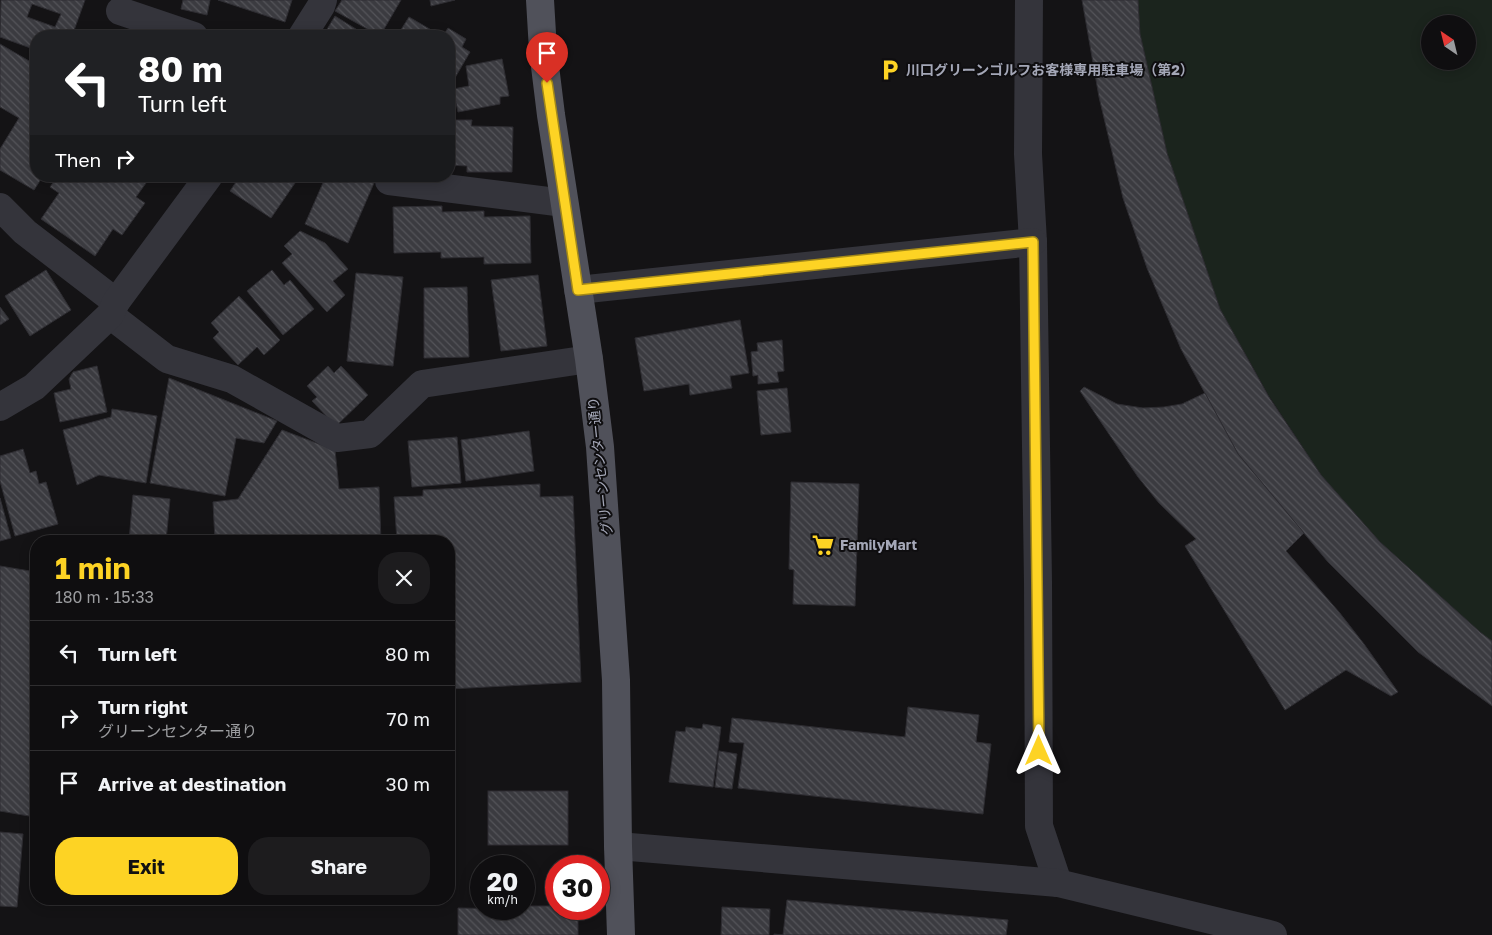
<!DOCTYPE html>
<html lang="en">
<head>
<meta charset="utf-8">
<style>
  body { margin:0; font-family:"Golos Text","Noto Sans JP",sans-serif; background:#1d1c1e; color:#f1f3f6; height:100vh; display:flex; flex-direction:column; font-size:19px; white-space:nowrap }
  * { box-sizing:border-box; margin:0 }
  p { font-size:16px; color:#9b9c9f }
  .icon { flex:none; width:28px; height:28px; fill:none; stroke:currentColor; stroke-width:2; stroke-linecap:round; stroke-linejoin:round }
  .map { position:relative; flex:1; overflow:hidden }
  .drawer { position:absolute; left:30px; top:535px; width:425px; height:370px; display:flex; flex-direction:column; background:#0f0e10; border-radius:20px; box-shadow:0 2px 12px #0003,0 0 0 1px #2f2e30 }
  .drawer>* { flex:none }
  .top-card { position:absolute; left:30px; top:30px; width:425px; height:152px; border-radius:20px; box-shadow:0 2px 12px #0003,0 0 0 1px #2f2e30; background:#202124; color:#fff; overflow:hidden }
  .needle { width:32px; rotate:325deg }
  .fabs { position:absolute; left:1421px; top:15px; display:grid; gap:10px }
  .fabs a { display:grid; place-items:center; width:55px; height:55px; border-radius:50%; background:#0f0e10; box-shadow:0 2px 12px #0003,0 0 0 1px #2f2e30; font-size:25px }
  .speed { position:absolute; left:470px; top:855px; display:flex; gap:10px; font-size:25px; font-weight:700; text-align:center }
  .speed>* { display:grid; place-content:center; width:65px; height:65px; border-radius:50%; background:#0f0e10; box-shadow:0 2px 12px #0003,0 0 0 1px #2f2e30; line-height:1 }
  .speed small { font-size:12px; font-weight:400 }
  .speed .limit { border:8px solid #d22; background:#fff; color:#111 }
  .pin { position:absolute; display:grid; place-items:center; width:42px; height:42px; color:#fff; margin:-51px -21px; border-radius:50% 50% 50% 0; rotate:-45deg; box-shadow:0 0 5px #0007 }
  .pin .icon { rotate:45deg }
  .me { position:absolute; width:55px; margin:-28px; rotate:0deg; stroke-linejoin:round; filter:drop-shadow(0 0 4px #0008) }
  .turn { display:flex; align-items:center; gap:18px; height:105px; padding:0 25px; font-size:22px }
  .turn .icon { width:65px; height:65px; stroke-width:2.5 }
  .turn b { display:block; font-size:35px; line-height:42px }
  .then { display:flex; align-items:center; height:48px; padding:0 25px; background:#0003; gap:10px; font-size:19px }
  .round { display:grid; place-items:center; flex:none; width:52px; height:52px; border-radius:20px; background:#1d1c1e }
  .headline { display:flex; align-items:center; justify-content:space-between; height:85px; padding:0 25px }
  h1 { font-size:30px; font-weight:700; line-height:38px; color:#fdd324 }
  .primary-button { display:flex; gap:10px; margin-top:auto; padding:10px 25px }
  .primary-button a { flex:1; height:58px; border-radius:20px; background:#fdd324; color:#111; font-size:20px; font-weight:700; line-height:58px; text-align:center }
  .primary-button a+a { background:#1d1c1e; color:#f1f3f6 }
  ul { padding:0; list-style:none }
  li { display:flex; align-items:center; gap:15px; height:65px; padding:0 25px; border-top:1px solid #2f2e30 }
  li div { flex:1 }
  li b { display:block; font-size:19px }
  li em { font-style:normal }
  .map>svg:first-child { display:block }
  .grass { fill:#1b241d; fill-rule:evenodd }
  .building { fill:url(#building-back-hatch); stroke:#2e2d32; fill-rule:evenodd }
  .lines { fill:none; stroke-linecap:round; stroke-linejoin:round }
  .minor { stroke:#34343b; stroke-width:28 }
  .major { stroke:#50515a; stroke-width:28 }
  .route-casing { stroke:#a48917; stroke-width:12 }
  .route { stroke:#fdd324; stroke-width:9 }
  .labels { text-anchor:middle; stroke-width:4; stroke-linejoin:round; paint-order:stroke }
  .poi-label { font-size:14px; font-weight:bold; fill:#a4a7b7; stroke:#0f0e10; text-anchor:start }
  .street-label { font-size:14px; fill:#a4a7b7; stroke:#0f0e10 }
</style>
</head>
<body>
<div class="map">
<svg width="1492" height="935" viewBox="0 0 1492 935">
  <defs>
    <pattern id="building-back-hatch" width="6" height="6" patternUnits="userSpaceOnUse" patternTransform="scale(1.25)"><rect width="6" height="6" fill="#3b3b40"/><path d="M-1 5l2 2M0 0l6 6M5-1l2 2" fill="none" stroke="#545459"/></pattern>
  </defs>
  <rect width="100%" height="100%" fill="#141315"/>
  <!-- grass -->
  <path class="grass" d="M 1138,0 L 1492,0 L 1492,641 L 1480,632 L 1380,542 L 1321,475 L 1269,396 L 1220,309 L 1167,153 L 1140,34 ZM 1430,24 L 1468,24 L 1468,61 L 1430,61 Z"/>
  <!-- building -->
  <g class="building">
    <path d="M 1,0 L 85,0 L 72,36 L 36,36 L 36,50 L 0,37 ZM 32,4 L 61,14 L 55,27 L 27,17 Z"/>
    <polygon points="183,0 210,0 207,15 181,9"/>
    <polygon points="218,0 292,0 285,22"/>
    <polygon points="342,0 401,0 380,36 335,11"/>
    <polygon points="430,0 455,0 431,6"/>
    <polygon points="1082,0 1138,0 1140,34 1167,153 1220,309 1269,397 1321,475 1380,542 1480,632 1492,641 1492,706 1418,652 1328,562 1238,454 1181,349 1147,268 1123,198 1099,97"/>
    <polygon points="335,16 367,36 323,36"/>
    <polygon points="409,17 433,31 429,36 397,36"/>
    <polygon points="448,28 466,39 462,47 470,52 449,88 449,36 443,36"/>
    <polygon points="0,44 36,65 36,176 43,176 34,190 0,170 0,149 19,118 0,107"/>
    <polygon points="502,59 509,96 500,97 500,104 458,112 453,89 469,86 466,66"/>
    <polygon points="449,120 472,120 471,126 513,127 512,172 467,172 467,166 449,165"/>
    <polygon points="58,176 135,176 146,183 136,197 145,203 122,235 113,229 95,256 41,219 59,193 50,187"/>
    <polygon points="240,176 290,176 288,179 295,183 271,218 230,191"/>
    <polygon points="326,176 377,176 348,243 305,224"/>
    <polygon points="442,206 442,212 484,211 484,217 530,216 531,263 484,264 484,257 441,258 441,252 394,253 393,207"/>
    <polygon points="300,231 325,243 348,269 333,281 345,295 327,312 282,263 292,254 284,246"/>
    <polygon points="46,270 71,310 30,336 5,296"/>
    <polygon points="272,270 284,285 290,280 314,309 283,335 247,291"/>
    <polygon points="356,273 403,277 393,366 347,361"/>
    <polygon points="538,275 547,346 501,351 491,280"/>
    <polygon points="467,287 469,357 424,358 424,288"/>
    <polygon points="239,296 280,340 264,355 257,347 238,365 213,338 219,332 211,323"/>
    <polygon points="0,307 9,319 0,325"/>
    <polygon points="740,320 749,373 730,376 732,388 690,395 689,384 644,391 635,338"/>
    <polygon points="782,340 784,371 777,372 779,382 758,384 758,375 753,376 751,352 758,351 757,343"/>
    <polygon points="97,366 107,412 60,422 54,393 71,389 69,379 73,372"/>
    <polygon points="328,366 334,373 341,366 368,395 336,426 312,401 317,397 307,386"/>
    <polygon points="169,378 277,421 264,443 236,438 225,496 150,483"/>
    <polygon points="1084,387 1117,404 1143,408 1164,407 1182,404 1205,393 1238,454 1304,533 1286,551 1339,612 1364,644 1398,692 1391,696 1346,670 1285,710 1185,546 1196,539 1159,503 1138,477 1080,391"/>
    <polygon points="787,388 791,432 761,435 757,391"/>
    <polygon points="112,409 157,416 146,483 99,475 77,485 63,430 111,417"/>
    <polygon points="282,430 335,450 339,489 379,487 381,541 215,541 213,502 238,499"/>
    <polygon points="529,431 534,471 466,481 461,440"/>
    <polygon points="457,437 461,483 412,487 408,441"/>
    <polygon points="23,449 30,473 36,471 39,484 46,482 58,524 15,536 0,481 0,456"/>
    <polygon points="791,482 859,484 855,606 793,604 794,570 789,569"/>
    <polygon points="540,484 540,497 573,496 581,682 449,689 449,541 397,541 394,497 423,496 423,490"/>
    <polygon points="133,495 170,499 166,541 129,541"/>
    <polygon points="0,498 11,538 0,541"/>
    <polygon points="0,566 36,572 36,774 29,816 0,811"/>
    <polygon points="908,707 979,715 976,742 991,744 983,814 738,788 744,743 729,742 732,718 905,737"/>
    <polygon points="703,724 721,727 713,787 669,782 676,731 685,732 686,727 702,729"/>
    <rect x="449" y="744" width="5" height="52"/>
    <polygon points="719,751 737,754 732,789 715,787"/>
    <rect x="488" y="791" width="80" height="54"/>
    <polygon points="0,832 23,834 17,907 0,906"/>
    <polygon points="524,900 529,900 530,906 556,906 556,909 578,909 578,935 458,935 458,908 524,909"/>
    <polygon points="787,900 1008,920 1006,935 774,935 774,934 783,935"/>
    <polygon points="722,907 770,909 769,935 721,935"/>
  </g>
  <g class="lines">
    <!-- minor -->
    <g class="minor">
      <polyline points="1029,0 1028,154 1033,242 1038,582 1039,826 1058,883"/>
      <polyline points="120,11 194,36"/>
      <polyline points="302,36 321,6 323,0"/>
      <polyline points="389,181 564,203"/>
      <polyline points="0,207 25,232 116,302"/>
      <polyline points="578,290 1033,242"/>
      <polyline points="110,315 167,359 232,379 337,438 370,434 422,384 589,359"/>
      <polyline points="0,407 34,387 110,315 116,302 209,176"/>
      <polyline points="618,846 1058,883 1273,935"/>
    </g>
    <!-- major -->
    <polyline class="major" points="540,0 543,50 551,115 589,359 600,447 616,680 618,846 621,935"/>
  </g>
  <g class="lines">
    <!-- route casing -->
    <g class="route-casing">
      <polyline id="route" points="547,83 578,290 1033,242 1039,751"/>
    </g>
    <!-- route -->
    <use href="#route" class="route"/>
  </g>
  <!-- icons -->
  <defs>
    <g id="parking-bare" transform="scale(1.725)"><path d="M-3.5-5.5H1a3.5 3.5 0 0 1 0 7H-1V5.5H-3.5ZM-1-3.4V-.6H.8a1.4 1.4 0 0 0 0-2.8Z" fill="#fdd324" stroke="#0f0e10" stroke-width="2.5" paint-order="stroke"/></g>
    <g id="supermarket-bare" transform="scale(1.725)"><path d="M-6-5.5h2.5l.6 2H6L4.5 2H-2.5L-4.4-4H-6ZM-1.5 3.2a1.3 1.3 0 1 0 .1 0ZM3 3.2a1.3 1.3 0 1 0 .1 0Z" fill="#fdd324" stroke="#0f0e10" stroke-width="2.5" paint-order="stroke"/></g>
  </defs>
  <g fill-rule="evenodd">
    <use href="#parking-bare" x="890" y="70"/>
    <use href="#supermarket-bare" x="823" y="545"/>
  </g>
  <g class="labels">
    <!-- poi labels -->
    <g class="poi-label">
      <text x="906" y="75">川口グリーンゴルフお客様専用駐車場（第2）</text>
      <text x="840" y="550">FamilyMart</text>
    </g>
    <!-- street labels -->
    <g class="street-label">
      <text transform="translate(600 466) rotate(-96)" y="5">グリーンセンター通り</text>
    </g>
  </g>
</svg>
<div class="fabs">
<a><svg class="needle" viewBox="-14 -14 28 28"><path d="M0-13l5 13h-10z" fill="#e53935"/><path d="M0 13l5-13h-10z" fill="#9b9c9f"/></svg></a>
</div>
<div class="speed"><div>20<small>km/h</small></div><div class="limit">30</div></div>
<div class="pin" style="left:547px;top:83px;background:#d93025"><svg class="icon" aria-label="arrive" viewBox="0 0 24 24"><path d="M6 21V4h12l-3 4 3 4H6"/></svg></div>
<svg class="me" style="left:1039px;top:751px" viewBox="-20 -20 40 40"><path d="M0-17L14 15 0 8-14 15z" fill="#fdd324" stroke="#fff" stroke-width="4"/></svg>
<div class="top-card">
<div class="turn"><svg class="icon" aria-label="left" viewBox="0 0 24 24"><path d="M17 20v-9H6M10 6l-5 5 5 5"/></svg><div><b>80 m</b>Turn left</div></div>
<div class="then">Then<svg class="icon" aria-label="right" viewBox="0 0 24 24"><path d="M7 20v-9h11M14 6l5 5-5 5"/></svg></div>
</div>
<section class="drawer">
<div class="headline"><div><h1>1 min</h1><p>180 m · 15:33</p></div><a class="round"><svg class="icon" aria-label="close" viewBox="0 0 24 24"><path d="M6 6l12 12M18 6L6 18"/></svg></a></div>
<ul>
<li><svg class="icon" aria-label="left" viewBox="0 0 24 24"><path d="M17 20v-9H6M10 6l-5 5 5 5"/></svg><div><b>Turn left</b></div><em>80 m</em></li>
<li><svg class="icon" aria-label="right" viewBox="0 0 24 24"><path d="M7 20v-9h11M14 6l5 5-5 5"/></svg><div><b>Turn right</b><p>グリーンセンター通り</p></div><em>70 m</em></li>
<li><svg class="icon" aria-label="arrive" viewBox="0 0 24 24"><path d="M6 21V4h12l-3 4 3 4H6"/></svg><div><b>Arrive at destination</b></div><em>30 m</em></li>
</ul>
<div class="primary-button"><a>Exit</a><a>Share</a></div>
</section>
</div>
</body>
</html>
